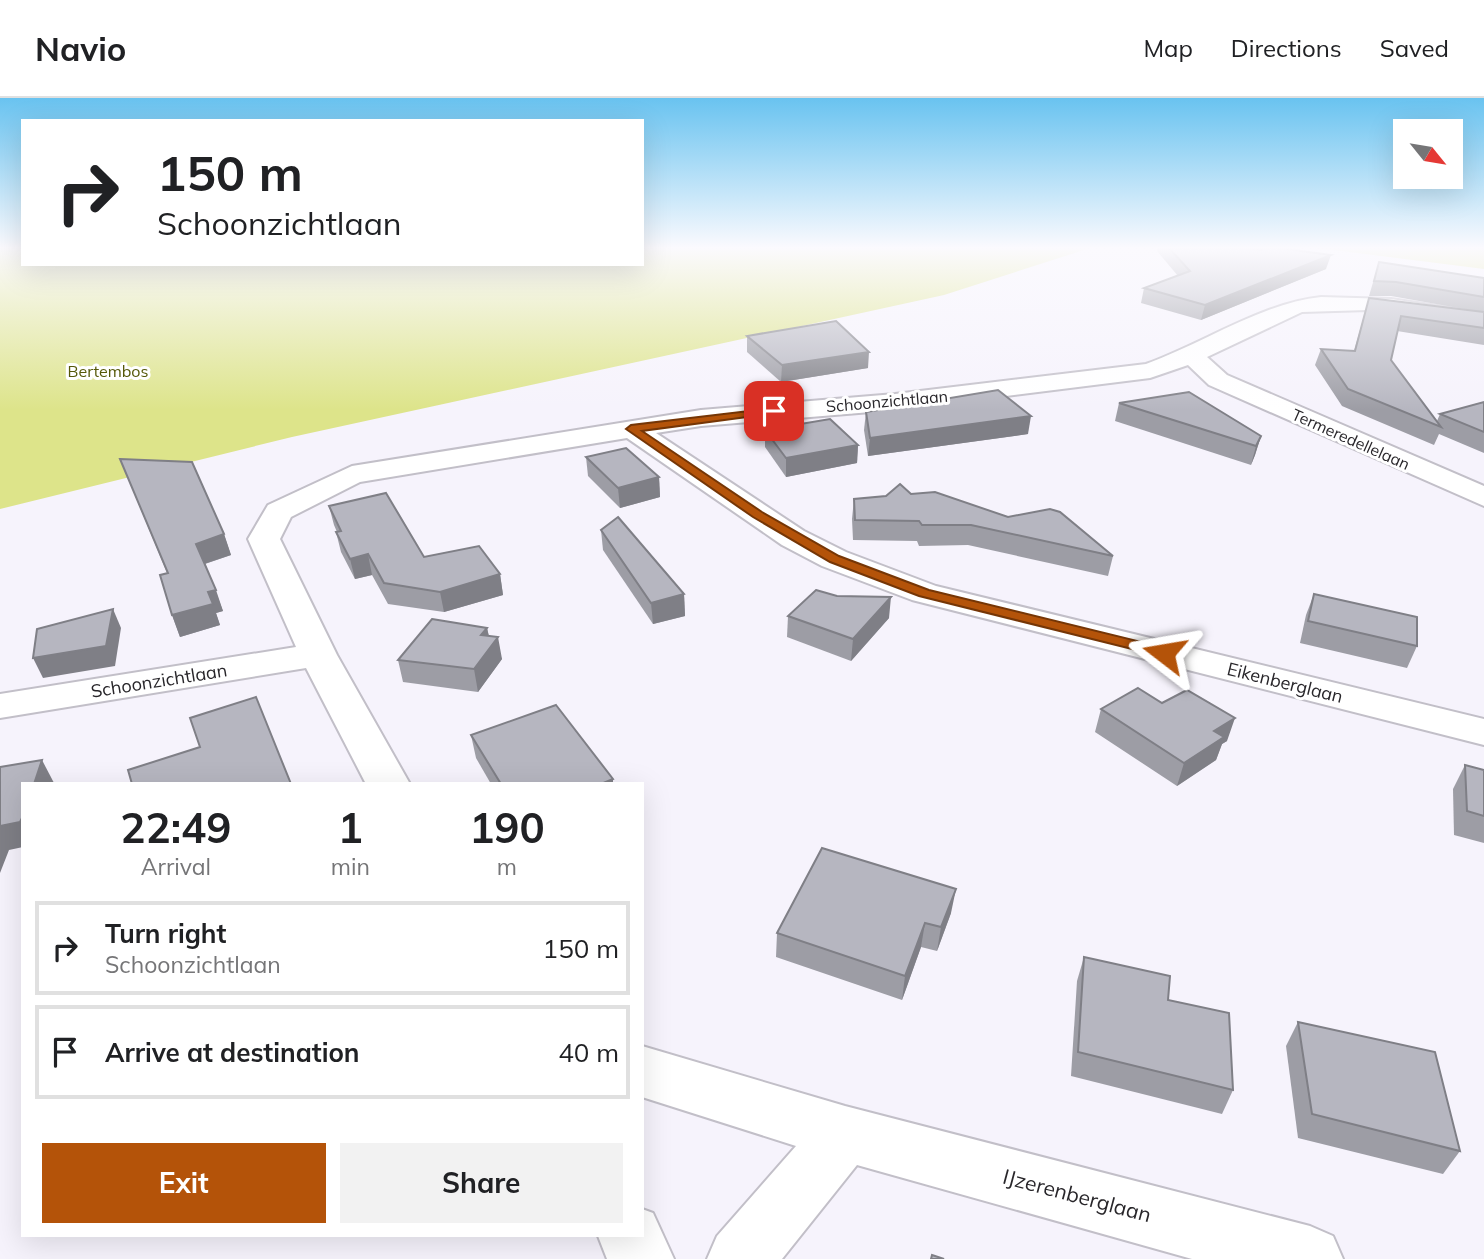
<!DOCTYPE html>
<html lang="en">
<head>
<meta charset="utf-8">
<style>
  body { margin:0; font-family:Mulish,sans-serif; background:#f2f2f2; color:#202124; height:100vh; display:flex; flex-direction:column; font-size:26px; white-space:nowrap }
  * { box-sizing:border-box; margin:0 }
  p { font-size:23px; color:#757577 }
  .icon { flex:none; width:38px; height:38px; fill:none; stroke:currentColor; stroke-width:2; stroke-linecap:round; stroke-linejoin:round }
  .map { position:relative; flex:1; overflow:hidden }
  .sheet { position:absolute; left:21px; top:684px; width:623px; height:455px; display:flex; flex-direction:column; background:#fff; border-radius:0px; box-shadow:0 7px 28px #0002 }
  .sheet>* { flex:none }
  .top-card { position:absolute; left:21px; top:21px; width:623px; height:147px; border-radius:0px; box-shadow:0 7px 28px #0002; background:#fff; color:#202124; overflow:hidden }
  .needle { width:46px; rotate:120deg }
  .tools { position:absolute; left:1393px; top:21px; display:grid; gap:14px }
  .tools a { display:grid; place-items:center; width:70px; height:70px; border-radius:0px; background:#fff; box-shadow:0 7px 28px #0002; font-size:35px }
  .pin { position:absolute; display:grid; place-items:center; width:60px; height:60px; color:#fff; margin:-30px; border-radius:14px; box-shadow:0 4px 10px #0006 }
  .me { position:absolute; width:77px; margin:-38px; rotate:284deg; stroke-linejoin:round; filter:drop-shadow(0 0 5px #0008) }
  .turn { display:flex; align-items:center; gap:24px; height:147px; padding:0 21px; font-size:32px }
  .turn .icon { width:91px; height:91px; stroke-width:2.5 }
  .turn b { display:block; font-size:49px; line-height:60px }
  .eta { display:flex; justify-content:space-evenly; align-items:center; height:119px; text-align:center }
  .eta b { font-size:42px; font-weight:700; line-height:49px }
  .button { display:flex; gap:14px; margin-top:auto; padding:14px 21px }
  .button a { flex:1; height:80px; border-radius:0px; background:#b45309; color:#fff; font-size:28px; font-weight:700; line-height:80px; text-align:center }
  .button a+a { background:#f2f2f2; color:#202124 }
  ul { padding:0; list-style:none }
  li { display:flex; align-items:center; gap:21px; height:94px; margin:0 14px 10px; padding:0 7px; border:4px solid #e0e0e0; border-radius:0px }
  li div { flex:1 }
  li b { display:block; font-size:26px }
  li em { font-style:normal }
  header { display:flex; align-items:center; gap:42px; box-sizing:border-box; height:98px; padding:0 35px; background:#fff; border-bottom:2px solid #e0e0e0 }
  header strong { font-size:33px }
  nav { display:flex; gap:38px; margin-inline-start:auto; font-size:24px }
  .map>svg:first-child { display:block }
  .green { fill:#dde48a }
  .lines { fill:none; stroke-linecap:round; stroke-linejoin:round }
  .street-casing { stroke:#c2bfc8; stroke-width:4 }
  .street { fill:#fff; fill-rule:evenodd }
  .wall { fill:#9d9da5 }
  .shaded-wall { fill:#7f7f86 }
  .building { fill:#b6b6c0; stroke:#7f7f86; stroke-width:2 }
  .route { fill:#b45309; stroke:#753606; stroke-width:2 }
  .labels { text-anchor:middle; stroke-width:6; stroke-linejoin:round; paint-order:stroke }
  .far-park-label { font-size:16px; fill:#555808; stroke:#fff }
  .far-street-label { font-size:16px; fill:#28262a; stroke:#fff }
  .street-label { font-size:18px; fill:#28262a; stroke:#fff }
  .near-street-label { font-size:21px; fill:#28262a; stroke:#fff }
</style>
</head>
<body>
<header>
<strong>Navio</strong>
<nav><a>Map</a><a>Directions</a><a>Saved</a></nav>
</header>
<div class="map">
<svg width="1484" height="1161" viewBox="0 0 1484 1161">
  <rect width="100%" height="100%" fill="#f6f3fc"/>
  <!-- green -->
  <g class="green">
    <polygon points="0,150 23,150 23,166 642,166 642,150 1090,150 944,197 292,339 0,411"/>
    <polygon points="1318,150 1484,150 1484,171"/>
  </g>
  <g class="lines">
    <!-- street casing -->
    <g class="street-casing">
      <g id="street">
        <path d="M 1321,199 L 1391,201 L 1484,215 L 1484,227 L 1368,212 L 1302,214 L 1207,259 L 1227,277 L 1484,388 L 1484,408 L 1209,287 L 1188,267 L 1150,280 L 895,312 L 701,328 L 656,335 L 804,433 L 846,454 L 936,488 L 1484,621 L 1484,647 L 912,502 L 822,468 L 782,447 L 627,340 L 360,384 L 291,419 L 280,441 L 337,557 L 410,686 L 366,686 L 306,570 L 0,620 L 0,596 L 296,549 L 248,441 L 268,407 L 352,368 L 701,312 L 895,296 L 1146,266 C 1202,246 1262,205 1321,199 Z"/>
        <polygon points="642,948 845,1008 1310,1128 1333,1138 1343,1161 1192,1161 857,1067 782,1161 707,1161 717,1138 796,1048 642,999"/>
        <polygon points="642,1111 653,1115 674,1161 607,1161 598,1138 642,1138"/>
      </g>
    </g>
    <!-- street -->
    <use href="#street" class="street"/>
  </g>
  <!-- wall -->
  <g class="wall">
    <polygon points="1158,150 1242,150 1326,171 1201,222 1141,205 1144,190 1178,178 1157,153"/>
    <polygon points="1379,164 1484,180 1484,247 1397,233 1391,262 1437,323 1440,316 1484,304 1484,355 1439,336 1434,347 1342,308 1315,267 1321,251 1354,253 1369,200 1470,212 1391,198 1369,198"/>
    <polygon points="747,238 868,270 781,284 747,254"/>
    <polygon points="1119,305 1261,338 1255,357 1251,367 1115,323"/>
    <polygon points="866,314 1028,336 868,358 864,332"/>
    <polygon points="765,332 858,347 857,365 786,379 765,349"/>
    <polygon points="586,359 659,379 660,399 620,410 588,378"/>
    <polygon points="120,361 224,436 231,457 205,466 223,513 216,515 220,527 180,539 172,517 167,475"/>
    <polygon points="911,396 1113,458 1108,478 968,447 919,448 917,443 853,442 852,421 854,401"/>
    <polygon points="329,408 424,459 500,476 503,497 444,514 388,506 372,477 355,481 341,454 336,434 337,434 334,427"/>
    <polygon points="601,432 684,496 685,518 653,526 603,452"/>
    <polygon points="1314,496 1417,548 1407,570 1300,545 1306,517"/>
    <polygon points="837,498 889,520 851,563 787,539 788,518"/>
    <polygon points="487,530 489,538 502,561 478,594 403,584 398,562"/>
    <polygon points="1101,611 1227,643 1222,646 1216,662 1177,688 1095,634"/>
    <polygon points="471,637 613,681 613,686 491,686 476,660"/>
    <polygon points="1465,667 1484,672 1484,745 1454,737 1453,691"/>
    <polygon points="951,815 937,853 921,849 902,902 776,859 777,835"/>
    <polygon points="1084,859 1168,902 1233,992 1222,1016 1071,978 1077,883"/>
    <polygon points="1298,924 1460,1053 1443,1076 1298,1040 1286,948"/>
  </g>
  <!-- shaded-wall -->
  <g class="shaded-wall">
    <polygon points="1331,157 1326,171 1201,222 1205,207"/>
    <polygon points="869,254 868,270 781,284 782,267"/>
    <polygon points="1031,318 1028,336 868,358 870,340"/>
    <polygon points="1261,338 1255,357 1251,367 1256,348"/>
    <polygon points="858,347 857,365 786,379 786,360"/>
    <polygon points="659,379 660,399 620,410 618,390"/>
    <polygon points="224,436 231,457 204,466 196,446"/>
    <polygon points="368,456 372,477 355,481 350,461"/>
    <polygon points="500,476 503,497 444,514 440,494"/>
    <polygon points="216,492 223,513 216,515 220,527 180,539 172,517 208,494"/>
    <polygon points="684,496 685,518 653,526 651,505"/>
    <polygon points="891,499 889,520 851,563 853,541"/>
    <polygon points="113,511 121,530 115,568 43,580 33,560"/>
    <polygon points="487,530 491,549 498,539 502,561 478,594 474,571 481,537"/>
    <polygon points="1235,620 1227,643 1222,646 1216,662 1177,688 1184,665 1214,633"/>
    <polygon points="42,662 54,685 53,686 34,686"/>
    <polygon points="613,681 613,686 601,686"/>
    <polygon points="23,718 23,749 9,752 0,775 0,728"/>
    <polygon points="956,791 951,815 937,853 941,829"/>
    <polygon points="925,825 921,849 902,902 905,878"/>
  </g>
  <!-- building -->
  <g class="building">
    <polygon points="1169,150 1242,150 1262,152 1264,150 1279,150 1331,157 1205,207 1144,190 1190,173"/>
    <polygon points="1379,164 1484,180 1484,199 1396,184 1374,183"/>
    <polygon points="1369,200 1484,214 1484,230 1401,218 1391,262 1441,329 1348,291 1321,251 1355,253"/>
    <polygon points="836,223 869,254 782,267 747,238"/>
    <polygon points="998,292 1031,318 870,340 866,314"/>
    <polygon points="1189,294 1261,338 1256,348 1119,305"/>
    <polygon points="1484,304 1484,334 1440,316"/>
    <polygon points="830,321 858,347 786,360 765,332"/>
    <polygon points="626,350 659,379 618,390 586,359"/>
    <polygon points="120,361 192,364 224,436 196,446 216,492 208,494 213,506 172,517 160,477 168,475"/>
    <polygon points="900,386 911,396 935,394 1008,419 1050,411 1060,414 1113,458 971,427 922,427 919,423 855,422 854,401 886,398"/>
    <polygon points="386,395 424,459 479,448 500,476 440,494 384,485 368,456 350,461 336,434 341,433 329,408"/>
    <polygon points="618,419 684,496 651,505 601,432"/>
    <polygon points="816,492 837,498 891,499 853,541 788,518"/>
    <polygon points="1314,496 1417,519 1417,548 1308,523"/>
    <polygon points="113,511 106,548 33,560 37,531"/>
    <polygon points="432,521 487,530 481,537 498,539 474,571 398,562"/>
    <polygon points="1138,590 1162,605 1187,592 1235,620 1214,633 1224,639 1184,665 1101,611"/>
    <polygon points="256,599 291,686 132,686 128,672 200,649 190,620"/>
    <polygon points="556,607 613,681 601,686 501,686 471,637"/>
    <polygon points="42,662 34,686 23,686 23,718 20,724 0,728 0,669"/>
    <polygon points="1465,667 1484,672 1484,718 1467,713"/>
    <polygon points="822,750 956,791 941,829 925,825 905,878 777,835"/>
    <polygon points="1084,859 1170,878 1168,902 1229,915 1233,992 1078,954"/>
    <polygon points="1298,924 1435,954 1460,1053 1312,1016"/>
    <polygon points="932,1157 944,1161 931,1161"/>
  </g>
  <!-- sky -->
  <linearGradient id="sky" x2="0" y2="1"><stop stop-color="#69c3f0"/><stop offset="0.48" stop-color="#fbfafe"/><stop offset="1" stop-color="#fbfafe" stop-opacity="0"/></linearGradient>
  <rect width="1484" height="312" fill="url(#sky)"/>
  <!-- route -->
  <polygon class="route" points="774,310 777,311 777,315 642,333 762,414 839,458 929,492 1170,551 1172,555 1164,559 919,498 830,464 753,419 626,331 631,327"/>
  <g class="labels">
    <!-- far-park labels -->
    <g class="far-park-label">
      <text x="108" y="279">Bertembos</text>
    </g>
    <!-- far-street labels -->
    <g class="far-street-label">
      <text transform="translate(887 303) rotate(-5)" y="6">Schoonzichtlaan</text>
      <text transform="translate(1351 341) rotate(24)" y="6">Termeredellelaan</text>
    </g>
    <!-- street labels -->
    <g class="street-label">
      <text transform="translate(159 583) rotate(-9)" y="6">Schoonzichtlaan</text>
      <text transform="translate(1285 585) rotate(14)" y="6">Eikenberglaan</text>
    </g>
    <!-- near-street labels -->
    <g class="near-street-label">
      <text transform="translate(1077 1098) rotate(15)" y="7">IJzerenberglaan</text>
    </g>
  </g>
</svg>
<div class="tools">
<a><svg class="needle" viewBox="-14 -14 28 28"><path d="M0-13l5 13h-10z" fill="#e53935"/><path d="M0 13l5-13h-10z" fill="#757577"/></svg></a>
</div>
<div class="pin" style="left:774px;top:313px;background:#d93025"><svg class="icon" aria-label="arrive" viewBox="0 0 24 24"><path d="M6 21V4h12l-3 4 3 4H6"/></svg></div>
<svg class="me" style="left:1164px;top:555px" viewBox="-20 -20 40 40"><path d="M0-17L14 15 0 8-14 15z" fill="#b45309" stroke="#fff" stroke-width="4"/></svg>
<div class="top-card">
<div class="turn"><svg class="icon" aria-label="right" viewBox="0 0 24 24"><path d="M7 20v-9h11M14 6l5 5-5 5"/></svg><div><b>150 m</b>Schoonzichtlaan</div></div>
</div>
<section class="sheet">
<div class="eta">
<div><b>22:49</b><p>Arrival</p></div>
<div><b>1</b><p>min</p></div>
<div><b>190</b><p>m</p></div>
</div>
<ul>
<li><svg class="icon" aria-label="right" viewBox="0 0 24 24"><path d="M7 20v-9h11M14 6l5 5-5 5"/></svg><div><b>Turn right</b><p>Schoonzichtlaan</p></div><em>150 m</em></li>
<li><svg class="icon" aria-label="arrive" viewBox="0 0 24 24"><path d="M6 21V4h12l-3 4 3 4H6"/></svg><div><b>Arrive at destination</b></div><em>40 m</em></li>
</ul>
<div class="button"><a>Exit</a><a>Share</a></div>
</section>
</div>
</body>
</html>
